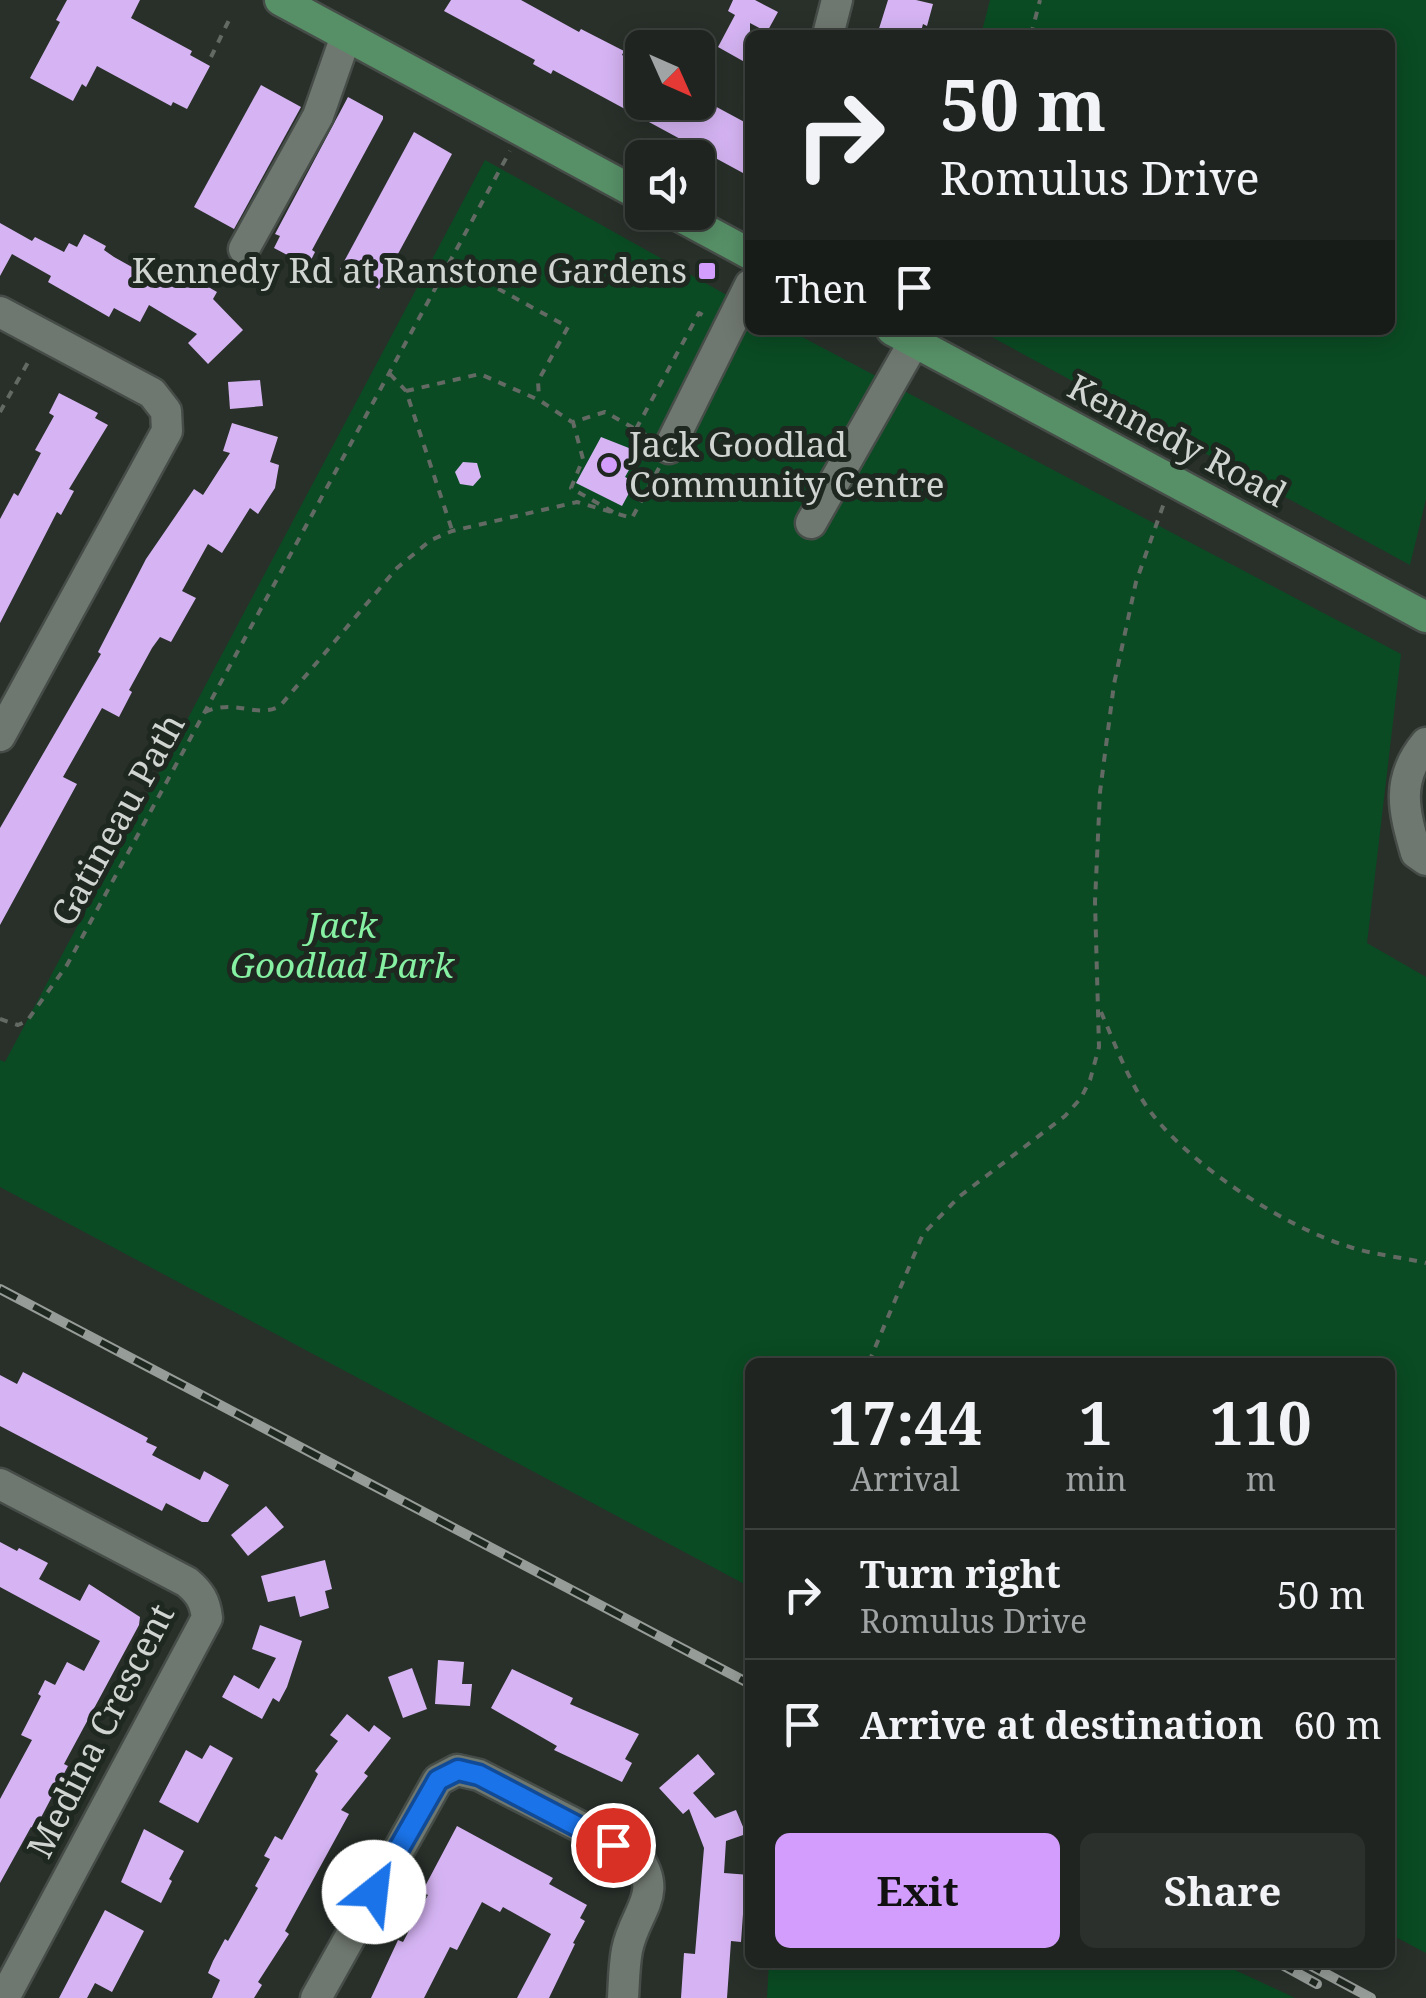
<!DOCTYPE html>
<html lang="en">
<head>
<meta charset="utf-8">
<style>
  body { margin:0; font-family:"Noto Serif",serif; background:#2c302d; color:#f1f3f6; height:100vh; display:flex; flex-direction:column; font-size:38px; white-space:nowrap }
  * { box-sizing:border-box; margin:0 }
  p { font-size:32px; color:#a1a4a5 }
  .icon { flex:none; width:55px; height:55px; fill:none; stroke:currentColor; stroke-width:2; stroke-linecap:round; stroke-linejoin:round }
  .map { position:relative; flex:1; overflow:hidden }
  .details { position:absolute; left:745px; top:1358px; width:650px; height:610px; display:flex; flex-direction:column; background:#1f2420; border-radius:15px; box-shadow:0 5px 25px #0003,0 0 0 2px #3c413e }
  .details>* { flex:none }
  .banner { position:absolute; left:745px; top:30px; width:650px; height:305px; border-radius:15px; box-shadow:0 5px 25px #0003,0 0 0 2px #3c413e; background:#1f2420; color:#f1f3f6; overflow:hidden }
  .needle { width:65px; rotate:135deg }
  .buttons { position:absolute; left:625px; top:30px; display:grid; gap:20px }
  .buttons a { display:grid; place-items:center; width:90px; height:90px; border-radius:15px; background:#1f2420; box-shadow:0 5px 25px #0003,0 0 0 2px #3c413e; font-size:50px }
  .pin { position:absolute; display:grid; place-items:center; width:85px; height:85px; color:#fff; margin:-42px; border:5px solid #fff; border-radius:50%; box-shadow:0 2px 10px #0007 }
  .me { position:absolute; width:110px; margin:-55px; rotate:29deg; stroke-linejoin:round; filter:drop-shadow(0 0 8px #0008) }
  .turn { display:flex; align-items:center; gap:35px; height:210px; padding:0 30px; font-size:45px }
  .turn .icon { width:130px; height:130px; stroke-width:2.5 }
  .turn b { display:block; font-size:70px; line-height:85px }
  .then { display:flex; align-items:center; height:95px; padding:0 30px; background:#0003; gap:20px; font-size:38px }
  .eta { display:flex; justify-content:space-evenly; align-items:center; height:170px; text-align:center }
  .eta b { font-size:60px; font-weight:700; line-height:70px }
  .cta { display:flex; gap:20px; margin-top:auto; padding:20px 30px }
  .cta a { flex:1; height:115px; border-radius:15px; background:#d29dfd; color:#111; font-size:40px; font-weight:700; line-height:115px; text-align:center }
  .cta a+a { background:#2c302d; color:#f1f3f6 }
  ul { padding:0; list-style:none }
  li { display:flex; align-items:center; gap:30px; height:130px; padding:0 30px; border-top:2px solid #3c413e }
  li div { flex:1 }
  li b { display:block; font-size:38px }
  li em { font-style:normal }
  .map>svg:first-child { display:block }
  .green { fill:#0a4b23 }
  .building { fill:#d6b4f4 }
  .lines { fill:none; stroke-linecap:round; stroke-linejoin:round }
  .minor-casing { stroke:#464d48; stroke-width:35 }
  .major-casing { stroke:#464d48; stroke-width:35 }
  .path { stroke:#636a64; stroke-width:4; stroke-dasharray:8 8; stroke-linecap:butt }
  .minor { stroke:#6f7870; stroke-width:30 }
  .major { stroke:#579067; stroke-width:30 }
  .rail-casing { stroke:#969c97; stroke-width:10 }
  .rail { stroke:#1f2721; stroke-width:6; stroke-dasharray:19; stroke-linecap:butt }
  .route-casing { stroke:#114b97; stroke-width:25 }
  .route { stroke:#1a73e8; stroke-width:18 }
  .poi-dot { fill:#d29dfd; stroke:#1f2721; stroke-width:4 }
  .labels { text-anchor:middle; stroke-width:10; stroke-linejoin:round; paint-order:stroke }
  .poi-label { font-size:35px; fill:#d0d5d1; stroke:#1f2721; text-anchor:end }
  .street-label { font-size:35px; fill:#d0d5d1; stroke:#1f2721 }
  .park-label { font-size:35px; font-style:italic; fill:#86f1a2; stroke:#1f2721 }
</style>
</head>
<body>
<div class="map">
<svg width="1426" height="1998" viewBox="0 0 1426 1998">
  <rect width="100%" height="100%" fill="#29302a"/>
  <!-- green -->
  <g class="green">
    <polygon points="990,0 1426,0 1426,499 1410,565 979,330 1390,330 1390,35 981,35"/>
    <polygon points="485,160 750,308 750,330 789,330 1401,654 1367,943 1426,977 1426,1953 1390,1934 1390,1362 750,1362 750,1587 0,1187 0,1060 5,1062"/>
    <polygon points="769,1963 1220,1963 1295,1998 767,1998"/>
  </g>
  <!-- building -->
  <g class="building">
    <polygon points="67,0 140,0 131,18 192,51 190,55 210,66 187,109 173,102 171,106 97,66 86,87 82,84 73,101 30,78 60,22 56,20"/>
    <polygon points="451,0 521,0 579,32 581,29 624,51 622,55 642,66 642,102 698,102 698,97 750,125 750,160 743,173 553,70 551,74 533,64 535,60 444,11"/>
    <polygon points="733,0 755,0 778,12 767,32 750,23 750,65 718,47 735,15 728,11"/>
    <polygon points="888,0 916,0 933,4 927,26 923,24 920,35 877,35"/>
    <polygon points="261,85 301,107 234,229 194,207"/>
    <polygon points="348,97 383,116 383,119 312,250 315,252 308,266 274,248 280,236 275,234"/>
    <polygon points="414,132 452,154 379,289 340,269"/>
    <polygon points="0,223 32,241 35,237 64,252 69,243 77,247 84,234 106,246 104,250 114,257 157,281 167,263 217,292 213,299 243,330 208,364 188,343 197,334 149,305 140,322 114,308 109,317 48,282 51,276 12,254 0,276"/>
    <polygon points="260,380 263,406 230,409 228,382"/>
    <polygon points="59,393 98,413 95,418 108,425 69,489 74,491 61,515 57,512 0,623 0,519 14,493 18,496 41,453 35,450 54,416 49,413"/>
    <polygon points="232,423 278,437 270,462 279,465 275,488 258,514 250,508 222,553 208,544 182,591 196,598 171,642 160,637 152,648 129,690 132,692 119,717 102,708 63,777 77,784 0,925 0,828 101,654 98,652 146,559 194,489 203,495 230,453 223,451"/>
    <polygon points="601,437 639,452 625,477 635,482 622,506 576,483"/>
    <polygon points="463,462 477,463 481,477 473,486 460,484 455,472"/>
    <polygon points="23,1372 148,1438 146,1442 157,1447 152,1455 200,1480 204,1471 229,1485 208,1522 202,1522 166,1503 162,1511 0,1426 0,1375 17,1384"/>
    <polygon points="266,1506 284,1527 248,1556 231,1535"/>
    <polygon points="0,1542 17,1551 19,1548 48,1563 39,1579 80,1601 89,1584 140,1617 139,1625 64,1764 68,1766 35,1829 31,1827 0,1883 0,1799 32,1740 21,1735 41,1696 38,1694 45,1680 55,1685 67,1662 84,1671 100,1641 0,1587"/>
    <polygon points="325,1560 332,1589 325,1591 329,1608 300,1617 295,1596 268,1602 261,1576"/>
    <polygon points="260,1625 302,1641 287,1687 279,1702 273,1698 262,1719 222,1697 234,1675 259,1689 276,1658 252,1649"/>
    <polygon points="438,1660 464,1662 462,1684 472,1684 470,1706 435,1704"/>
    <polygon points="412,1668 427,1709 403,1718 388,1677"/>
    <polygon points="512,1669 573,1698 570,1704 639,1734 625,1759 632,1763 622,1782 554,1750 557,1746 491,1708"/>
    <polygon points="347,1714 369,1732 374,1725 391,1738 364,1773 368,1776 341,1810 349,1814 285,1931 289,1934 258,1982 262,1985 254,1998 212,1998 220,1980 208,1973 213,1961 225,1939 228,1941 258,1888 255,1886 270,1859 264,1856 275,1836 282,1840 318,1774 315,1771 338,1741 330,1735"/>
    <polygon points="210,1745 233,1758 198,1823 159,1802 186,1750 202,1759"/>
    <polygon points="698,1754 715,1774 693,1793 715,1818 736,1810 746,1834 726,1841 724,1873 750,1875 750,1902 748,1914 743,1914 741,1942 731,1941 727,1998 681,1998 684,1953 695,1954 704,1848 689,1809 683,1814 659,1788"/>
    <polygon points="457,1826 553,1878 549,1884 587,1905 580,1918 585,1921 573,1943 575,1944 549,1998 517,1998 551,1934 503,1907 500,1912 482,1902 457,1950 450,1947 424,1998 371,1998 398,1940 403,1942 428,1895 422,1892"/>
    <polygon points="144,1829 184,1851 169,1879 172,1881 161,1903 121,1882"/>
    <polygon points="105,1910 144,1931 112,1992 95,1983 87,1998 59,1998"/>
  </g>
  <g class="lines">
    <!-- minor casing -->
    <g class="minor-casing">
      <g id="minor">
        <polyline points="828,35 837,0"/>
        <polyline points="244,249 318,116 346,36"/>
        <polyline points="0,312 152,393 166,411 167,431 0,736"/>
        <polyline points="669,448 750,285"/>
        <polyline points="811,523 914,342"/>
        <path d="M 1426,743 C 1395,780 1404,811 1416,853 L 1426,860"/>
        <path d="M 0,1484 L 187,1582 C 200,1593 205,1601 207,1618 L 4,1998"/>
        <path d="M 316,1998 L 438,1780 L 457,1770 L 479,1775 L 636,1855 C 665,1895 635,1910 627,1950 C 624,1966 624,1982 623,1998"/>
      </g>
    </g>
    <!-- major casing -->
    <g class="major-casing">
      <g id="major">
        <polyline points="280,0 642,196"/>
        <polyline points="672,212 750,254"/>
        <polyline points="892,330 1426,617"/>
      </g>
    </g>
    <!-- path -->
    <g class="path">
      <polyline points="1031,35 1040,0"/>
      <polyline points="211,57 230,18"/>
      <polyline points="484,281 568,327 538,381 539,398"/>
      <polyline points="390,374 406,391 452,530"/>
      <polyline points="406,391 480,374 539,400 572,422"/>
      <polyline points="0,412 31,357"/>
      <polyline points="636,429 699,313 706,317"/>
      <polyline points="613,512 571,488 583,459 573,422 605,412 646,435"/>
      <path d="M 205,712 C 235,698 257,719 280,706 L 397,568 L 431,540 L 452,531 L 577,502 L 632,518 L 659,468"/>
      <path d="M 1101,1012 C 1116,1046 1130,1086 1153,1115 C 1194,1168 1287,1228 1350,1247 C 1375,1255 1401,1257 1426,1263"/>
      <polyline points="0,1019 18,1025 27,1021 67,965 510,151"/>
      <polyline points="869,1362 923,1234 960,1196 1065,1116 1081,1098 1090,1080 1099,1047 1095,902 1100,792 1114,684 1136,582 1164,503"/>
    </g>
    <!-- minor -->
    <use href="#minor" class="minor"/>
    <!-- major -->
    <use href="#major" class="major"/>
    <!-- rail casing -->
    <g class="rail-casing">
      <g id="rail">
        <polyline points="0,1289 750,1684"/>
        <polyline points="1277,1962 1317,1984"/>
        <polyline points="1304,1962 1371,1998"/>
      </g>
    </g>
    <!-- rail -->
    <use href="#rail" class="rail"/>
  </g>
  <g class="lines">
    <!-- route casing -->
    <g class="route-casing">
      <polyline id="route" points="374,1892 438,1780 458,1770 479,1775 613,1845"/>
    </g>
    <!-- route -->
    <use href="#route" class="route"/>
  </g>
  <!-- markers -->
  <g class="poi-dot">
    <rect x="697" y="261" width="20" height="20" rx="5"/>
    <circle cx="609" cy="465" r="10"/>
  </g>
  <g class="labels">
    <!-- poi labels -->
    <g class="poi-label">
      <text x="687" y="283">Kennedy Rd at Ranstone Gardens</text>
      <text x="629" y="457" text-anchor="start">Jack Goodlad<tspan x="629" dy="40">Community Centre</tspan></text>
    </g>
    <!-- street labels -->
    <g class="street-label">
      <text transform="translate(1177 441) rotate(28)" y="12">Kennedy Road</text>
      <text transform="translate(118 820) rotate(-61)" y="12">Gatineau Path</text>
      <text transform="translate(101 1731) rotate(-63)" y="12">Medina Crescent</text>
    </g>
    <!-- park labels -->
    <g class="park-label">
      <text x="342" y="938">Jack<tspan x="342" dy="40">Goodlad Park</tspan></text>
    </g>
  </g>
</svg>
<div class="buttons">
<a><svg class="needle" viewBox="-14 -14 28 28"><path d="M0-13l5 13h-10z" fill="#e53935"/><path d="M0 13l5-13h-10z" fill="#a1a4a5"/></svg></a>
<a><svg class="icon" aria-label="sound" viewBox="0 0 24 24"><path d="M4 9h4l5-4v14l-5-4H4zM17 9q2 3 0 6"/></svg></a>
</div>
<div class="pin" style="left:613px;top:1845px;background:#d93025"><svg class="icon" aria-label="arrive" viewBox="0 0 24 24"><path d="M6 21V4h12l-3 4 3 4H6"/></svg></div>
<svg class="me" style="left:374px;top:1892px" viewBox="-20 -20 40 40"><circle r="19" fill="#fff"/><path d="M0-13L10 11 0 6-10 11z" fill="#1a73e8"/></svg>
<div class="banner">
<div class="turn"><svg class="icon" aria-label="right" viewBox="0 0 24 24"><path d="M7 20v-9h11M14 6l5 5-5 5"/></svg><div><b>50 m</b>Romulus Drive</div></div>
<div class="then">Then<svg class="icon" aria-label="arrive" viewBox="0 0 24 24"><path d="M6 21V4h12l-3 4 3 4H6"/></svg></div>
</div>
<section class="details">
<div class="eta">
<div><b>17:44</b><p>Arrival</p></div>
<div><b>1</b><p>min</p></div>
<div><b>110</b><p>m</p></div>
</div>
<ul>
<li><svg class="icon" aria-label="right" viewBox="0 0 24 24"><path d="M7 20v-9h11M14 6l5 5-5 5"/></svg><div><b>Turn right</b><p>Romulus Drive</p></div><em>50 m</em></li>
<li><svg class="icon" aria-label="arrive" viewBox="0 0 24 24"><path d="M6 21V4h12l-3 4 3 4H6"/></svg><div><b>Arrive at destination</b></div><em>60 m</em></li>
</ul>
<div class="cta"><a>Exit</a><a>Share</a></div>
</section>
</div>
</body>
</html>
